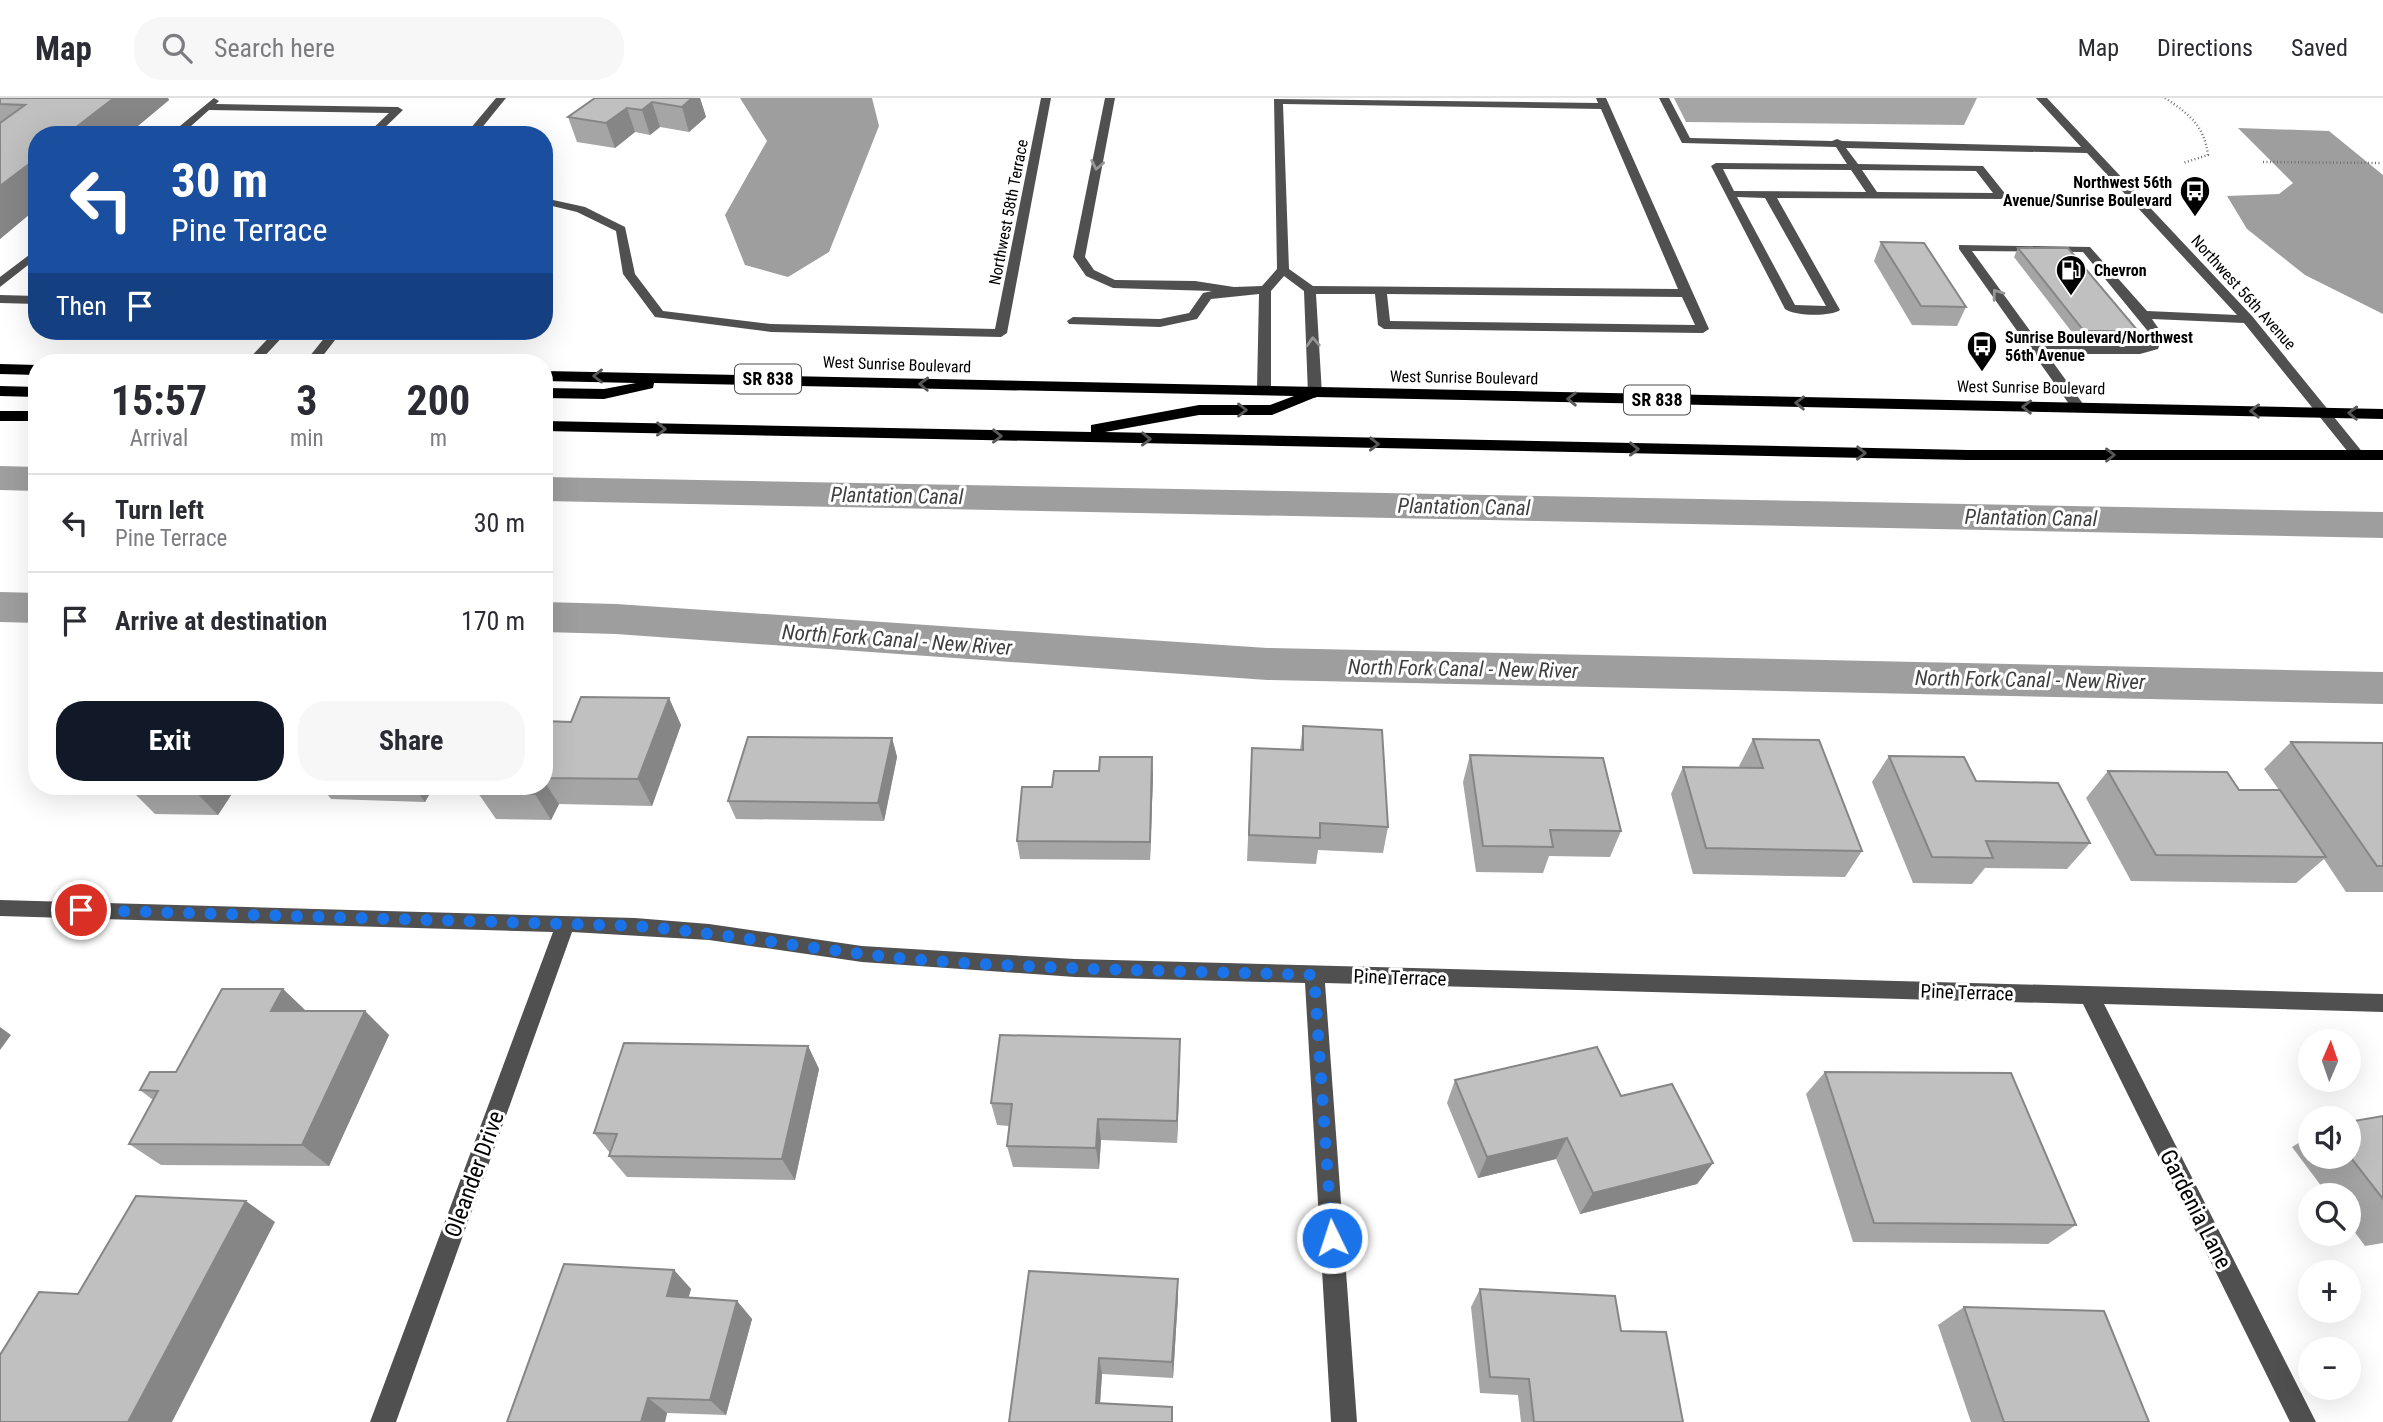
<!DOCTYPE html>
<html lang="en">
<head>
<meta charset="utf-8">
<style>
  body { margin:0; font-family:"Roboto Condensed",sans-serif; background:#f7f7f7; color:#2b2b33; height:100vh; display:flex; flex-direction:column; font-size:26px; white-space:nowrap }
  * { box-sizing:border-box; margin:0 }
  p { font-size:23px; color:#7c7c81 }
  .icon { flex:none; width:38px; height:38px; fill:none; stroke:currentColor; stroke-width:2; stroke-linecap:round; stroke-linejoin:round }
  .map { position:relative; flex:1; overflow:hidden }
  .panel { position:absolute; left:28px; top:256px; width:525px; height:441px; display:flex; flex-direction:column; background:#fff; border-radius:28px; box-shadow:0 7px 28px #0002 }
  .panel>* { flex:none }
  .banner { position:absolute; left:28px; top:28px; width:525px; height:214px; border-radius:28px; box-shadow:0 7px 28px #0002; background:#1a4fa0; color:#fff; overflow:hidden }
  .needle { width:46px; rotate:2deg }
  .tools { position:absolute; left:2298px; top:931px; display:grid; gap:14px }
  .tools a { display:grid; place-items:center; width:63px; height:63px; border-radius:50%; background:#fff; box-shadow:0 7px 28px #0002; font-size:35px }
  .pin { position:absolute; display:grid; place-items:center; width:60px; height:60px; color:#fff; margin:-30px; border:4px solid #fff; border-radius:50%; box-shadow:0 2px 7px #0007 }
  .me { position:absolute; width:77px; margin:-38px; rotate:356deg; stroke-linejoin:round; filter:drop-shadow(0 0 5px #0008) }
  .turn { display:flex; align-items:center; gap:24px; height:147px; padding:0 28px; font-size:32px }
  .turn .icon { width:91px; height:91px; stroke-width:2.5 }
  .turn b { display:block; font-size:49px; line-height:60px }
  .then { display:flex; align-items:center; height:66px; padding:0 28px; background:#0003; gap:14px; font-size:26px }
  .eta { display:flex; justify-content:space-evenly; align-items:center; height:119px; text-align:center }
  .eta b { font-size:42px; font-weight:700; line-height:49px }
  .action { display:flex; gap:14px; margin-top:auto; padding:14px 28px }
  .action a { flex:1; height:80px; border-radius:28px; background:#111827; color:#fff; font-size:28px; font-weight:700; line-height:80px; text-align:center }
  .action a+a { background:#f7f7f7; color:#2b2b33 }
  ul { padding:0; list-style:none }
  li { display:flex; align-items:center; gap:21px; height:98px; padding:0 28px; border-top:2px solid #e1e1e2 }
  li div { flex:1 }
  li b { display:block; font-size:26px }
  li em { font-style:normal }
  header { display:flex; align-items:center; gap:42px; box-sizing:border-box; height:98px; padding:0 35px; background:#fff; border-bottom:2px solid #e1e1e2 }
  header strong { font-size:33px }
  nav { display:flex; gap:38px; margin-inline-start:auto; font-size:24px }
  .search { width:490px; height:63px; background:#f7f7f7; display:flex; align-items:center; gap:18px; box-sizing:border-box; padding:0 24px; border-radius:28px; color:#7c7c81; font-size:26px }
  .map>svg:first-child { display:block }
  .water { fill:#9e9e9e }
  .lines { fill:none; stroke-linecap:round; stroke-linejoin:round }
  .canal { fill:#9e9e9e; fill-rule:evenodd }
  .path { stroke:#727272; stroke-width:2.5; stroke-dasharray:1 2.5; stroke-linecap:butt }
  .minor { fill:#505050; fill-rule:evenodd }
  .highway { fill:#000; fill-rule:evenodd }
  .wall { fill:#a5a5a5 }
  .shaded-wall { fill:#868686 }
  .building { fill:#c0c0c0; stroke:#868686; stroke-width:2 }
  .oneway { stroke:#969696 }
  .oneway2 { stroke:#595959 }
  .route { stroke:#1a73e8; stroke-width:12; stroke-dasharray:0 21.6 }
  .labels { text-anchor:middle; stroke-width:6; stroke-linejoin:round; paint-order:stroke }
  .far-poi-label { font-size:16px; font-weight:bold; fill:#000; stroke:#fff; text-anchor:start }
  .far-street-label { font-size:16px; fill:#000; stroke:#fff }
  .shield { fill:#fff; stroke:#4c4c4c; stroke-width:2 }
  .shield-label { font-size:18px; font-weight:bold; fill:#000 }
  .street-label { font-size:19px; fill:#000; stroke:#fff }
  .water-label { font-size:21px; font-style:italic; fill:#3f3f3f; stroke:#fff }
  .near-street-label { font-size:23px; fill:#000; stroke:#fff }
</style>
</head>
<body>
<header>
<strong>Map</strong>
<div class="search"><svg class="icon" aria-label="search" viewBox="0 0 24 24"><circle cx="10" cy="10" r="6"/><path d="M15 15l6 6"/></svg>Search here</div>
<nav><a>Map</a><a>Directions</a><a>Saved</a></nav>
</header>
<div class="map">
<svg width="2383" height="1324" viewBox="0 0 2383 1324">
  <rect width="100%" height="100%" fill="#fff"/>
  <!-- water -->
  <g class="water">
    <polygon points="740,0 872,0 879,28 829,154 788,179 745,167 725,117 767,43"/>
    <polygon points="2238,30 2329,33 2383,77 2383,216 2305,177 2247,131 2227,98 2279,96 2293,85"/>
  </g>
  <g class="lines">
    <!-- canal -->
    <g class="canal">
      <polygon points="0,368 37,369 37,393 0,392"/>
      <polygon points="544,379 2383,414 2383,440 544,403"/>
      <polygon points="0,494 37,495 37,525 0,524"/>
      <polygon points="544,504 616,506 1267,550 2383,574 2383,606 1267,582 616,536 544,534"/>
    </g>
    <!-- path -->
    <g class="path">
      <path d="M 2165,0 C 2189,16 2204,27 2208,57 L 2183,65"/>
      <polyline points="2263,64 2381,65"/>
    </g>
    <!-- minor -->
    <g class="minor">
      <polygon points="214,0 219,3 216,6 398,9 403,12 377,37 366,37 389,15 209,12 181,37 169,37"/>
      <polygon points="496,0 506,0 476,37 465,37"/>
      <polygon points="1041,0 1051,0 1007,235 1001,239 771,234 655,219 623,176 616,133 577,114 544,106 544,100 585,109 625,129 635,176 663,213 771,226 995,231"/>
      <path d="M 1105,0 L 1115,0 L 1085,159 L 1094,172 L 1115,182 L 1195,183 L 1234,189 L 1262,188 L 1277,171 L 1274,1 L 1598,5 L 1596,0 L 1606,0 L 1709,231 L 1703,235 L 1384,231 L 1378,227 L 1375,196 L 1316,196 L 1322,296 L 1315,300 L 1308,296 L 1304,193 L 1284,178 L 1271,193 L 1271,292 L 1264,296 L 1257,292 L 1259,196 L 1211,201 L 1197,221 L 1160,229 L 1069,226 L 1067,223 L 1073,219 L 1160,221 L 1189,215 L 1203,195 L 1212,193 L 1113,190 L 1086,178 L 1073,159 ZM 1283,6 L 1601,11 L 1678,191 L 1313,188 L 1289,171 ZM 1387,196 L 1682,199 L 1695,227 L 1390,223 Z"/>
      <path d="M 1659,0 L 1669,0 L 1690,40 L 1832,43 L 1837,41 L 1842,43 L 2081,49 L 2036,0 L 2047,0 L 2252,218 L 2364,356 L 2362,359 L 2352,359 L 2244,225 L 2152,221 L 2163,237 L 2158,251 L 2140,256 L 2047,256 L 2086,310 L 2079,314 L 2074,313 L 1959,151 L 1959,147 L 2090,149 L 2147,213 L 2237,217 L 2087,55 L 1846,50 L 1858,66 L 1983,68 L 2007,98 L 2001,101 L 1777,100 L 1840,212 C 1831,219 1794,218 1785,211 L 1711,68 L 1716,65 L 1847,66 L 1836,49 L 1682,45 ZM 1723,71 L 1851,72 L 1866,94 L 1734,93 ZM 1862,72 L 1976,73 L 1993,95 L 1877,94 ZM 1737,99 L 1765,100 L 1826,208 L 1795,207 ZM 1972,153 L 2083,154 L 2151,237 L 2147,246 L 2139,248 L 2041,248 Z"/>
      <polygon points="37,151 37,160 0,189 0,179"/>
      <polygon points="0,197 37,198 37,206 0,205"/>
      <polygon points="275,233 288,233 259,264 246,264"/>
      <polygon points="330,233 342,233 318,264 305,264"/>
      <polygon points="0,802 635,820 709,826 862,848 1075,861 2383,896 2383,914 2104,906 2316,1324 2290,1324 2083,906 1325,885 1357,1324 1331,1324 1305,885 1075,879 862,864 709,842 572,834 396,1324 370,1324 553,834 0,818"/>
    </g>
    <!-- highway -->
    <g class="highway">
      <polygon points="0,266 37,267 37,277 0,276"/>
      <polygon points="544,273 2383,311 2383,321 1316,299 1272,317 1199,317 1105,334 1968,352 2383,352 2383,362 1968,362 544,333 544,323 1091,334 1091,327 1199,307 1270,307 1294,298 654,285 653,290 604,301 544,300 544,290 604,291 636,285 544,283"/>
      <polygon points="0,288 37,289 37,299 0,298"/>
      <rect x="0" y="313" width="37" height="10"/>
    </g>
  </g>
  <!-- wall -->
  <g class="wall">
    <polygon points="0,0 168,0 169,2 127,37 37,37 37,110 0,141"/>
    <polygon points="595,0 700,0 706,19 689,34 660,29 650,37 635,34 615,50 577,44 568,19"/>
    <polygon points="1674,0 1977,0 1964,27 1686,24"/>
    <polygon points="1881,144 1966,209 1957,228 1912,227 1874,163"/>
    <polygon points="2018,150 2138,233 2132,243 2078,242 2014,159"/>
    <polygon points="669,600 681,627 652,708 559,706 551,722 496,721 478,695 544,688 544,623 571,624"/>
    <polygon points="1303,628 1388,729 1383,755 1318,752 1316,766 1247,763 1252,650 1300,652"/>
    <polygon points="892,640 897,659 884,723 736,721 728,703"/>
    <polygon points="1753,641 1862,753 1845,779 1693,776 1671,696 1683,669 1740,670 1739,668"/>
    <polygon points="2291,644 2383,645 2383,794 2346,794 2324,761 2296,785 2131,783 2086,700 2108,673 2239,692 2279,692 2264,671"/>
    <polygon points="1470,657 1621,733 1610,759 1549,758 1543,775 1476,774 1463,684"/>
    <polygon points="1889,658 1976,683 2090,745 2067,771 1985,770 1972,786 1913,785 1872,684"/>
    <polygon points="1153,677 1150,762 1020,761 1017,743 1052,689"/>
    <polygon points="130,688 237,688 218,717 155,716 129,690"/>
    <polygon points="321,688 434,688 425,704 331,701"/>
    <polygon points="283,891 306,913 365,913 389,937 329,1068 161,1067 129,1046 153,1002 140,992 176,974"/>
    <polygon points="808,948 819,971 795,1082 627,1079 609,1058 610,1055 594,1035"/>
    <polygon points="1180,965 1177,1045 1101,1042 1099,1071 1013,1069 1007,1048 1009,1028 997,1027 991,1005"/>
    <polygon points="1825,974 2076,1127 2048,1146 1853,1144 1806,996"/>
    <polygon points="1455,982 1621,998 1713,1065 1697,1086 1580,1116 1556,1061 1478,1080 1447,1005"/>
    <polygon points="2383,1018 2383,1145 2365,1148 2348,1125 2348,1097 2328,1097 2292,1049 2310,1038 2310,1059 2348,1059 2348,1024"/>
    <polygon points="674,1172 691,1191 688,1200 737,1203 752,1221 726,1317 667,1315 665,1324 507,1324"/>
    <polygon points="1178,1181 1178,1199 1173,1280 1102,1276 1100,1305 1172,1309 1173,1324 1009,1324"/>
    <polygon points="1480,1191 1621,1233 1683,1324 1521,1324 1518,1297 1480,1295 1471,1209"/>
    <polygon points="1964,1209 2149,1324 1971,1324 1938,1227"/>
  </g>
  <!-- shaded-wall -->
  <g class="shaded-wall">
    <polygon points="114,0 168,0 169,2 127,37 66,37"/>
    <polygon points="692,0 700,0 706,19 689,34 682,9"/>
    <polygon points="652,4 660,29 650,37 642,12"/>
    <polygon points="627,10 635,34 615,50 606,25"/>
    <polygon points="37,60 37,110 0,141 0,88"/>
    <polygon points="669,600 681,627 652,708 638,681"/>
    <polygon points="892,640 897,659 884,723 878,705"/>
    <polygon points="1152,659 1153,677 1150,762 1150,744"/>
    <polygon points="544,683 559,706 551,722 535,696 539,688 544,688"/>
    <polygon points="195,688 237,688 218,717 193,691"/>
    <polygon points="413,688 434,688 425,704"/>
    <polygon points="283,891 308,915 271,913"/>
    <polygon points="365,913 389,937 329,1068 302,1047"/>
    <polygon points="0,929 11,937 0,952"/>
    <polygon points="1180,941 1180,965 1177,1045 1177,1023"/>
    <polygon points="808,948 819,971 795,1082 782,1061"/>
    <polygon points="1098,1021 1101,1042 1099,1071 1096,1050"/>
    <polygon points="1567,1040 1556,1061 1478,1080 1487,1059"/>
    <polygon points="1713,1065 1697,1086 1580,1116 1593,1095"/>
    <polygon points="246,1103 275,1124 172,1324 128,1324"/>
    <polygon points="674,1172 691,1191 684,1216 667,1198"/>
    <polygon points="1178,1181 1178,1199 1173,1280 1172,1264"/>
    <polygon points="737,1203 752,1221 726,1317 710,1302"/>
    <polygon points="1099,1260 1102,1276 1099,1320 1096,1305"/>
    <polygon points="648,1300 667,1315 665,1324 641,1324"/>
  </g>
  <!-- building -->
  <g class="building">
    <polygon points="0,0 114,0 66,37 37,37 37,60 0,88 0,25 25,7 0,6"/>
    <polygon points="595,0 692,0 682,9 652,4 642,12 627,10 606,25 568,19"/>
    <polygon points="286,33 280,37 232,37 236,36"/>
    <polygon points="1881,144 1924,145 1966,209 1921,208"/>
    <polygon points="2018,150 2068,150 2138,233 2084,233"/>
    <polygon points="581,599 669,600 638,681 544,680 544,623 571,624"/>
    <polygon points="1303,628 1382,632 1388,729 1320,725 1320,740 1249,737 1252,650 1303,652"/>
    <polygon points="748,639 892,640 878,705 728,703"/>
    <polygon points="1753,641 1819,642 1862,753 1706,750 1683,669 1763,670"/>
    <polygon points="2291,644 2383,645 2383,768 2377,768"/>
    <polygon points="1470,657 1603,660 1621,733 1550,732 1553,749 1483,748"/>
    <polygon points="1889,658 1964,659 1976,683 2058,685 2090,745 1986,743 1993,760 1932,759"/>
    <polygon points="1100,659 1152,659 1150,744 1017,743 1022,689 1052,689 1054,673 1099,673"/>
    <polygon points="2108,673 2227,674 2239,692 2280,692 2326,759 2156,757"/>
    <polygon points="130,688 195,688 193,691 129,690"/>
    <polygon points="481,688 539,688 535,696 478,695"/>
    <polygon points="222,891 283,891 271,913 365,913 302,1047 129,1046 158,993 140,992 150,974 176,974"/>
    <polygon points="1000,937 1180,941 1177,1023 1098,1021 1096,1050 1007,1048 1012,1006 991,1005"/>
    <polygon points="624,945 808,948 782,1061 609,1058 617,1036 594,1035"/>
    <polygon points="1597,949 1621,998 1672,986 1713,1065 1593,1095 1567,1040 1487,1059 1455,982"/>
    <polygon points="1825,974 2011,975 2076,1127 1874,1125"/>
    <polygon points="2383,1018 2383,1101 2348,1056 2348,1024"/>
    <polygon points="136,1098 246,1103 128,1324 0,1324 0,1257 39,1194 78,1196"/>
    <polygon points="564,1166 674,1172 667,1198 737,1203 710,1302 648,1300 641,1324 507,1324"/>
    <polygon points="1029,1173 1178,1181 1172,1264 1099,1260 1096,1305 1172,1309 1172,1324 1009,1324"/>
    <polygon points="1480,1191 1615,1198 1621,1233 1666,1234 1683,1324 1534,1324 1529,1281 1490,1279"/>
    <polygon points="1964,1209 2104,1213 2149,1324 2004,1324"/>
  </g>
  <!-- one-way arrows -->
  <defs><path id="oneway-chevron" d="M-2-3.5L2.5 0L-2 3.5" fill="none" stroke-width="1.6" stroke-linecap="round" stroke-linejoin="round" transform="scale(1.75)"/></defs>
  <g class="oneway">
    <use href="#oneway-chevron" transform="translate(1097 67) rotate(101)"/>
    <use href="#oneway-chevron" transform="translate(1997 196) rotate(-126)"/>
    <use href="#oneway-chevron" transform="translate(1313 244) rotate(-93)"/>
  </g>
  <g class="oneway2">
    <use href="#oneway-chevron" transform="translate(598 278) rotate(-180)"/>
    <use href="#oneway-chevron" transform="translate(924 286) rotate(-178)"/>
    <use href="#oneway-chevron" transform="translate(1572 301) rotate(-179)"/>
    <use href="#oneway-chevron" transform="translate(1800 305) rotate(-179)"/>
    <use href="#oneway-chevron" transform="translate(2027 309) rotate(-179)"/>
    <use href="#oneway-chevron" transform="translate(1242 312)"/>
    <use href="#oneway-chevron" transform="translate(2255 313) rotate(-179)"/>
    <use href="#oneway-chevron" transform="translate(2353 315) rotate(-178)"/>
    <use href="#oneway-chevron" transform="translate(661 331) rotate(1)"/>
    <use href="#oneway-chevron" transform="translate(997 338) rotate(1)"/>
    <use href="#oneway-chevron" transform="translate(1146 341) rotate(1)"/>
    <use href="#oneway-chevron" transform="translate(1374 346) rotate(1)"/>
    <use href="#oneway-chevron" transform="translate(1634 351) rotate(1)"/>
    <use href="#oneway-chevron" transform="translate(1861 355) rotate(1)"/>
    <use href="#oneway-chevron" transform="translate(2110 357)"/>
  </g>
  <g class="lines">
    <!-- route -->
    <path class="route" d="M 81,812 L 635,828 C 736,836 836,856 936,863 C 1062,872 1188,873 1314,877 L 1332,1140"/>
  </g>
  <!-- icons -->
  <defs>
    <g id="bus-pin" transform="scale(1.575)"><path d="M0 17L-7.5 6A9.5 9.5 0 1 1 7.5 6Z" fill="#000" stroke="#fff"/><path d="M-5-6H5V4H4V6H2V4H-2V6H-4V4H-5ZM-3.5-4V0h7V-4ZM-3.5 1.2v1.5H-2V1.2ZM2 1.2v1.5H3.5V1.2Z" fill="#fff"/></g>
    <g id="fuel-pin" transform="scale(1.575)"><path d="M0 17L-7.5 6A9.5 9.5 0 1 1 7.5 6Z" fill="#000" stroke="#fff"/><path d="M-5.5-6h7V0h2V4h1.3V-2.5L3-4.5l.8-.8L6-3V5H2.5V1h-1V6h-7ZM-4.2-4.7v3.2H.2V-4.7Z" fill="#fff"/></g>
  </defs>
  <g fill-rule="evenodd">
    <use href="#bus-pin" x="2195" y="93"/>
    <use href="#fuel-pin" x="2071" y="172"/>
    <use href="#bus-pin" x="1982" y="248"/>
  </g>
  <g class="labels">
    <!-- far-poi labels -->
    <g class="far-poi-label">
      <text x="2172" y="90" text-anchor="end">Northwest 56th<tspan x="2172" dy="18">Avenue/Sunrise Boulevard</tspan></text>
      <text x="2094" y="178">Chevron</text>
      <text x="2005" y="245">Sunrise Boulevard/Northwest<tspan x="2005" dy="18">56th Avenue</tspan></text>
    </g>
    <!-- far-street labels -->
    <g class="far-street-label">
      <text transform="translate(1008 114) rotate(-79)" y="6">Northwest 58th Terrace</text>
      <text transform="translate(2244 194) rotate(48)" y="6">Northwest 56th Avenue</text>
      <text transform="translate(897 266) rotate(2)" y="6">West Sunrise Boulevard</text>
      <text transform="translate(1464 279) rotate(1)" y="6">West Sunrise Boulevard</text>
      <text transform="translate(2031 289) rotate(1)" y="6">West Sunrise Boulevard</text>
    </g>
    <!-- shield labels -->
    <g class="shield">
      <rect x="735" y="266.5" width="66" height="29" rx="5"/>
      <rect x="1624" y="287.5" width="66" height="29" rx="5"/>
    </g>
    <g class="shield-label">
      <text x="768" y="287">SR 838</text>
      <text x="1657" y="308">SR 838</text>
    </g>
    <!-- street labels -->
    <g class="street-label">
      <text transform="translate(1400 879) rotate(2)" y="7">Pine Terrace</text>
      <text transform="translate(1967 894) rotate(2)" y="7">Pine Terrace</text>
    </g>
    <!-- water labels -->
    <g class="water-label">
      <text transform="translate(897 398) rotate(1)" y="7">Plantation Canal</text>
      <text transform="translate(1464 409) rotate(1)" y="7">Plantation Canal</text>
      <text transform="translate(2031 420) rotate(1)" y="7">Plantation Canal</text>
      <text transform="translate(897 542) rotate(4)" y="7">North Fork Canal - New River</text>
      <text transform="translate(1463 571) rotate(1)" y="7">North Fork Canal - New River</text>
      <text transform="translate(2030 582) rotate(1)" y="7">North Fork Canal - New River</text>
    </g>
    <!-- near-street labels -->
    <g class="near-street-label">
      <text transform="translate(474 1076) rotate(-70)" y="8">Oleander Drive</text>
      <text transform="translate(2196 1111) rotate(63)" y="8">Gardenia Lane</text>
    </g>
  </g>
</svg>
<div class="tools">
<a><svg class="needle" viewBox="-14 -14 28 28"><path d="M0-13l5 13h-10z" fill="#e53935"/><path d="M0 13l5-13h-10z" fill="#7c7c81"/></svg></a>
<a><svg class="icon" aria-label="sound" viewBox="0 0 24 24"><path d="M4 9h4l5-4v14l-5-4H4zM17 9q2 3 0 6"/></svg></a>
<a><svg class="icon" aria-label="search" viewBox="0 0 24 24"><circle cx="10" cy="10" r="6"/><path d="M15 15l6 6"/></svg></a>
<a>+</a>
<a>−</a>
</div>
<div class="pin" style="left:81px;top:812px;background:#d93025"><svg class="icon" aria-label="arrive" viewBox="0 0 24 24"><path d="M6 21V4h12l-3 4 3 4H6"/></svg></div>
<svg class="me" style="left:1332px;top:1140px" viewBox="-20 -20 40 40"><circle r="17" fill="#1a73e8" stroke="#fff" stroke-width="3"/><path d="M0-11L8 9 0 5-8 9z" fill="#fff"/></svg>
<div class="banner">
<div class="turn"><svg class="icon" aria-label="left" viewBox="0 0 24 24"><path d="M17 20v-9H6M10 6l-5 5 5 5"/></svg><div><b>30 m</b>Pine Terrace</div></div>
<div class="then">Then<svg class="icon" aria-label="arrive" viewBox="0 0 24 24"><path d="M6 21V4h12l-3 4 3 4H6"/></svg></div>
</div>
<section class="panel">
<div class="eta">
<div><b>15:57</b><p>Arrival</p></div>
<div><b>3</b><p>min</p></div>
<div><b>200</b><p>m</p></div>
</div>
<ul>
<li><svg class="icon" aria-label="left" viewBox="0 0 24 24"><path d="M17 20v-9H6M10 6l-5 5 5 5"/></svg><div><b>Turn left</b><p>Pine Terrace</p></div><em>30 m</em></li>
<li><svg class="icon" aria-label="arrive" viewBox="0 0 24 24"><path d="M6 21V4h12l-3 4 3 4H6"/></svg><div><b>Arrive at destination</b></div><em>170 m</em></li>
</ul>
<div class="action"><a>Exit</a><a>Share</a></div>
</section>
</div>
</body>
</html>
